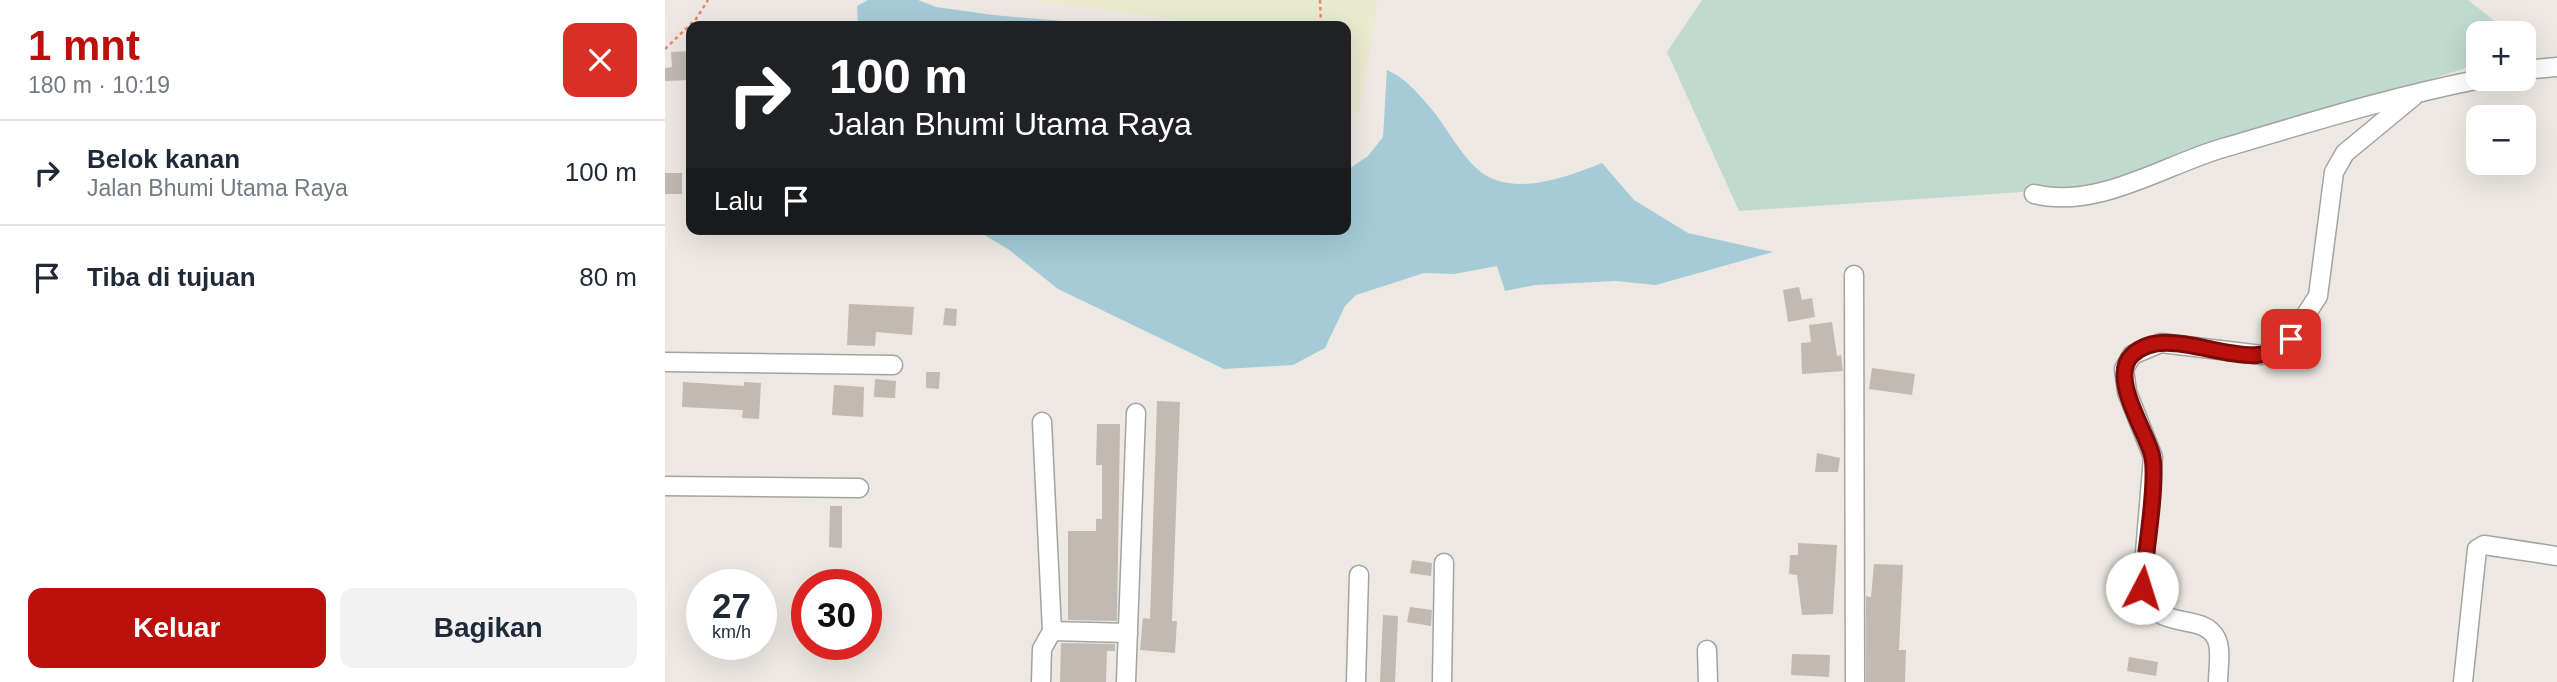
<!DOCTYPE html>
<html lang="id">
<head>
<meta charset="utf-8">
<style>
  body { margin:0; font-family:Helvetica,sans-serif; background:#f2f2f3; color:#1f2937; height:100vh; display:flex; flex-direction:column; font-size:26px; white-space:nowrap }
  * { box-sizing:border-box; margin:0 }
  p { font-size:23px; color:#747a83 }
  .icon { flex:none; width:38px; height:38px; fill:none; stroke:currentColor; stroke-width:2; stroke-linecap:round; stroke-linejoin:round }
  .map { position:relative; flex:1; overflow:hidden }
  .side { display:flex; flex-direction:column; background:#fff; width:665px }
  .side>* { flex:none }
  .guide { position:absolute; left:21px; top:21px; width:665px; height:214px; border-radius:14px; box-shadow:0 7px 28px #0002; background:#202124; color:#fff; overflow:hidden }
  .buttons { position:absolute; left:1801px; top:21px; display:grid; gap:14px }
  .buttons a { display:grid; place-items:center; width:70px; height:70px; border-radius:14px; background:#fff; box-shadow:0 7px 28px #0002; font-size:35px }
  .speed { position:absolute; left:21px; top:569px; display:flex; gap:14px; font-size:35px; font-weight:700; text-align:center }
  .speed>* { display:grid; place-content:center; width:91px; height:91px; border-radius:50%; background:#fff; box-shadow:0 7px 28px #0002; line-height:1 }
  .speed small { font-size:18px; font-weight:400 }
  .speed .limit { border:10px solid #d22; background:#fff; color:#111 }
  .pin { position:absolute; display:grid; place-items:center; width:60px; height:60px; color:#fff; margin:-30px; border-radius:14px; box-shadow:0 4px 10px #0006 }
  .me { position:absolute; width:77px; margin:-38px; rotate:5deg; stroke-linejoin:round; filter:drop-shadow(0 0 5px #0008) }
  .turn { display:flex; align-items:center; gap:24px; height:147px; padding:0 28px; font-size:32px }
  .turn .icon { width:91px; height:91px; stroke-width:2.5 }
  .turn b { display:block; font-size:49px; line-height:60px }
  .then { display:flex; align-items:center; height:66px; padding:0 28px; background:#0003; gap:14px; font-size:26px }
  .round { display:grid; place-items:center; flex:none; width:74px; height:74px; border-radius:14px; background:#f2f2f3 }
  .overview { display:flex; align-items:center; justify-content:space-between; height:119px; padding:0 28px }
  h1 { font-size:42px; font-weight:600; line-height:52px; color:#bb110c }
  .action { display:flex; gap:14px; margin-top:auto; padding:14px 28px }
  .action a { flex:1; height:80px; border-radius:14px; background:#bb110c; color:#fff; font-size:28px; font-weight:600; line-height:80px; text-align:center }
  .action a+a { background:#f2f2f3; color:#1f2937 }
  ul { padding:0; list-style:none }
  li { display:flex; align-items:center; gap:21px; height:105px; padding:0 28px; border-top:2px solid #e0e1e3 }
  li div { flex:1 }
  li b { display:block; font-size:26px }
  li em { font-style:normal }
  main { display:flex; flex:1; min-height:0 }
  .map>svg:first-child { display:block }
  .farmland { fill:#e8ebce }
  .wetland { fill:#c0dacf }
  .water { fill:#a5cbd8 }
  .building { fill:#c1b9b2 }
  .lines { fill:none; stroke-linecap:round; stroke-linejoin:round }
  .minor-casing { stroke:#a3a3a3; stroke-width:21 }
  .path { stroke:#f0806f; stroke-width:2.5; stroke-dasharray:3.5 3.5; stroke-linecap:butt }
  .minor { stroke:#fff; stroke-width:18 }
  .route-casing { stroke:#7a0b08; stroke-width:18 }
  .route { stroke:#bb110c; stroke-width:12 }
</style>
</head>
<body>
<main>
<section class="side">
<div class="overview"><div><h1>1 mnt</h1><p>180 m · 10:19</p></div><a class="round" style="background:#d93025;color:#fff"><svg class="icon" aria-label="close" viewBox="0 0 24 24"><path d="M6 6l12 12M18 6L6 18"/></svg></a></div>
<ul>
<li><svg class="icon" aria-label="right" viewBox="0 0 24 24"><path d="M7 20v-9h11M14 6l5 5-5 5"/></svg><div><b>Belok kanan</b><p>Jalan Bhumi Utama Raya</p></div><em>100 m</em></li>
<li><svg class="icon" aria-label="arrive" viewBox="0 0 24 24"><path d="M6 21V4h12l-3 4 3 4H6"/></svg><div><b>Tiba di tujuan</b></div><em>80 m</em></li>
</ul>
<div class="action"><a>Keluar</a><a>Bagikan</a></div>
</section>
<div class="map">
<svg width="1892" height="682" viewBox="0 0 1892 682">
  <rect width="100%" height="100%" fill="#ede9e2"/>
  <!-- farmland -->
  <polygon class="farmland" points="364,0 713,0 694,113 681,114 681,26 564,26"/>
  <!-- wetland -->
  <polygon class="wetland" points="1037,0 1803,0 1845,33 1813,33 1813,64 1432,187 1074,211 1002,52"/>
  <!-- water -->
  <g class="water">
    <polygon points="203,0 253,0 271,7 328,15 455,26 193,26 192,6"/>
    <path d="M 722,70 C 740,78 750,90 763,105 C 780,124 791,148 809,166 C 842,200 899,178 937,163 L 969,200 L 1023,233 L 1108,252 L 991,285 L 951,281 L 870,285 L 840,291 L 832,266 L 789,274 L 759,273 L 691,295 L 680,306 L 660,348 L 628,365 L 559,369 L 393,289 L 343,249 L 309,229 L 681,229 L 681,171 L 703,156 L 718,137 Z"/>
  </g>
  <!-- building -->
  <g class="building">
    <polygon points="26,51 26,80 0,81 0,68 7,67 6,52"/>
    <rect x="0" y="173" width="17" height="21"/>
    <polygon points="1134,287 1137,300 1147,298 1150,317 1123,322 1118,290"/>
    <polygon points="184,304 249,307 247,335 211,332 210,346 182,345"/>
    <polygon points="280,308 292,309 291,326 278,325"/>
    <polygon points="1167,322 1172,356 1176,355 1178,371 1137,374 1136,343 1146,342 1144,325"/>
    <polygon points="1207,368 1250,374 1247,395 1204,389"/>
    <polygon points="261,372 275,372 274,389 261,388"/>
    <polygon points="210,379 231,381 230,398 209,397"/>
    <polygon points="18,382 79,386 79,382 96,383 94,419 77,418 78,410 17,407"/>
    <polygon points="169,385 199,387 198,417 167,415"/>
    <polygon points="492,401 515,402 507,621 512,621 510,653 475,650 478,618 485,619"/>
    <polygon points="432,424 455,424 452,621 403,620 403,531 431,531 431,519 437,519 437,465 431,465"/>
    <polygon points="1152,453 1175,458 1173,472 1150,472"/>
    <polygon points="165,506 177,506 177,548 164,547"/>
    <polygon points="1133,543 1172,545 1168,614 1137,615 1132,575 1124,574 1125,555 1133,555"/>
    <polygon points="747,560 767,563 766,576 745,573"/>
    <polygon points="1209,564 1238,565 1234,650 1241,650 1240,682 1201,682 1201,596 1206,597"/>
    <polygon points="745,607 767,610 766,626 742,622"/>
    <polygon points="718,615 733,616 730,682 715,682"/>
    <polygon points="396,643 450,644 450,651 442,651 441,682 395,682"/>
    <polygon points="1127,654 1165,655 1164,677 1126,675"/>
    <polygon points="1464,657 1493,662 1491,676 1462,671"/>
  </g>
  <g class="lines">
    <!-- minor casing -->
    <g class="minor-casing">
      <g id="minor">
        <polyline points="1858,70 1892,67"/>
        <path d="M 1369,194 C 1432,210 1499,165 1558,148 C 1643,123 1729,96 1816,79"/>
        <polyline points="1189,275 1190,682"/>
        <polyline points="0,362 228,365"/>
        <polyline points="377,422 387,631"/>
        <polyline points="0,486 194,488"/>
        <polyline points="1042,650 1043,682"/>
        <polyline points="376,682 377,649 387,631 463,633"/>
        <polyline points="461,682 471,413"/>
        <polyline points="691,682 694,575"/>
        <polyline points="777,682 779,563"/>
        <path d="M 1553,682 C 1553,669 1557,649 1551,638 C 1536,610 1490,635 1477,588 L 1488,457 L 1462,392 L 1459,369 L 1467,355 L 1496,343 L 1597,355 L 1621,345 L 1653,296 L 1669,172 L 1680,153 L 1749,96"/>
        <polyline points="1798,682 1812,549 1819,545 1892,556"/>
      </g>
    </g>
    <!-- path -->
    <g class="path">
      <polyline points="655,0 656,26"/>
      <polyline points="0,49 31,19 43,0"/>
    </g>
    <!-- minor -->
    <use href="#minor" class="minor"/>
  </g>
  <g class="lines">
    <!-- route casing -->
    <g class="route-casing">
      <path id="route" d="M 1477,588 C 1480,558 1493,480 1487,455 C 1480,429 1444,377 1467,355 C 1506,317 1589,384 1626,339"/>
    </g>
    <!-- route -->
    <use href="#route" class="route"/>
  </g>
</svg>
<div class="buttons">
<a>+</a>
<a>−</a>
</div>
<div class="speed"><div>27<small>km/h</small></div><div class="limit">30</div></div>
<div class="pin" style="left:1626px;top:339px;background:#d93025"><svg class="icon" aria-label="arrive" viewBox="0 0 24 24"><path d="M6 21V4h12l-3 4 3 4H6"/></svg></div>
<svg class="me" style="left:1477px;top:588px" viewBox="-20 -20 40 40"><circle r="19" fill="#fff"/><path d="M0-13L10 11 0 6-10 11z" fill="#bb110c"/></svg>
<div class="guide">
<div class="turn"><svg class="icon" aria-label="right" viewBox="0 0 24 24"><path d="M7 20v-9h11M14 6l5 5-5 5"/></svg><div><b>100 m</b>Jalan Bhumi Utama Raya</div></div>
<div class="then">Lalu<svg class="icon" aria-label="arrive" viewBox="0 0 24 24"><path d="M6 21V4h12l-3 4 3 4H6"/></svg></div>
</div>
</div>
</main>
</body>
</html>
